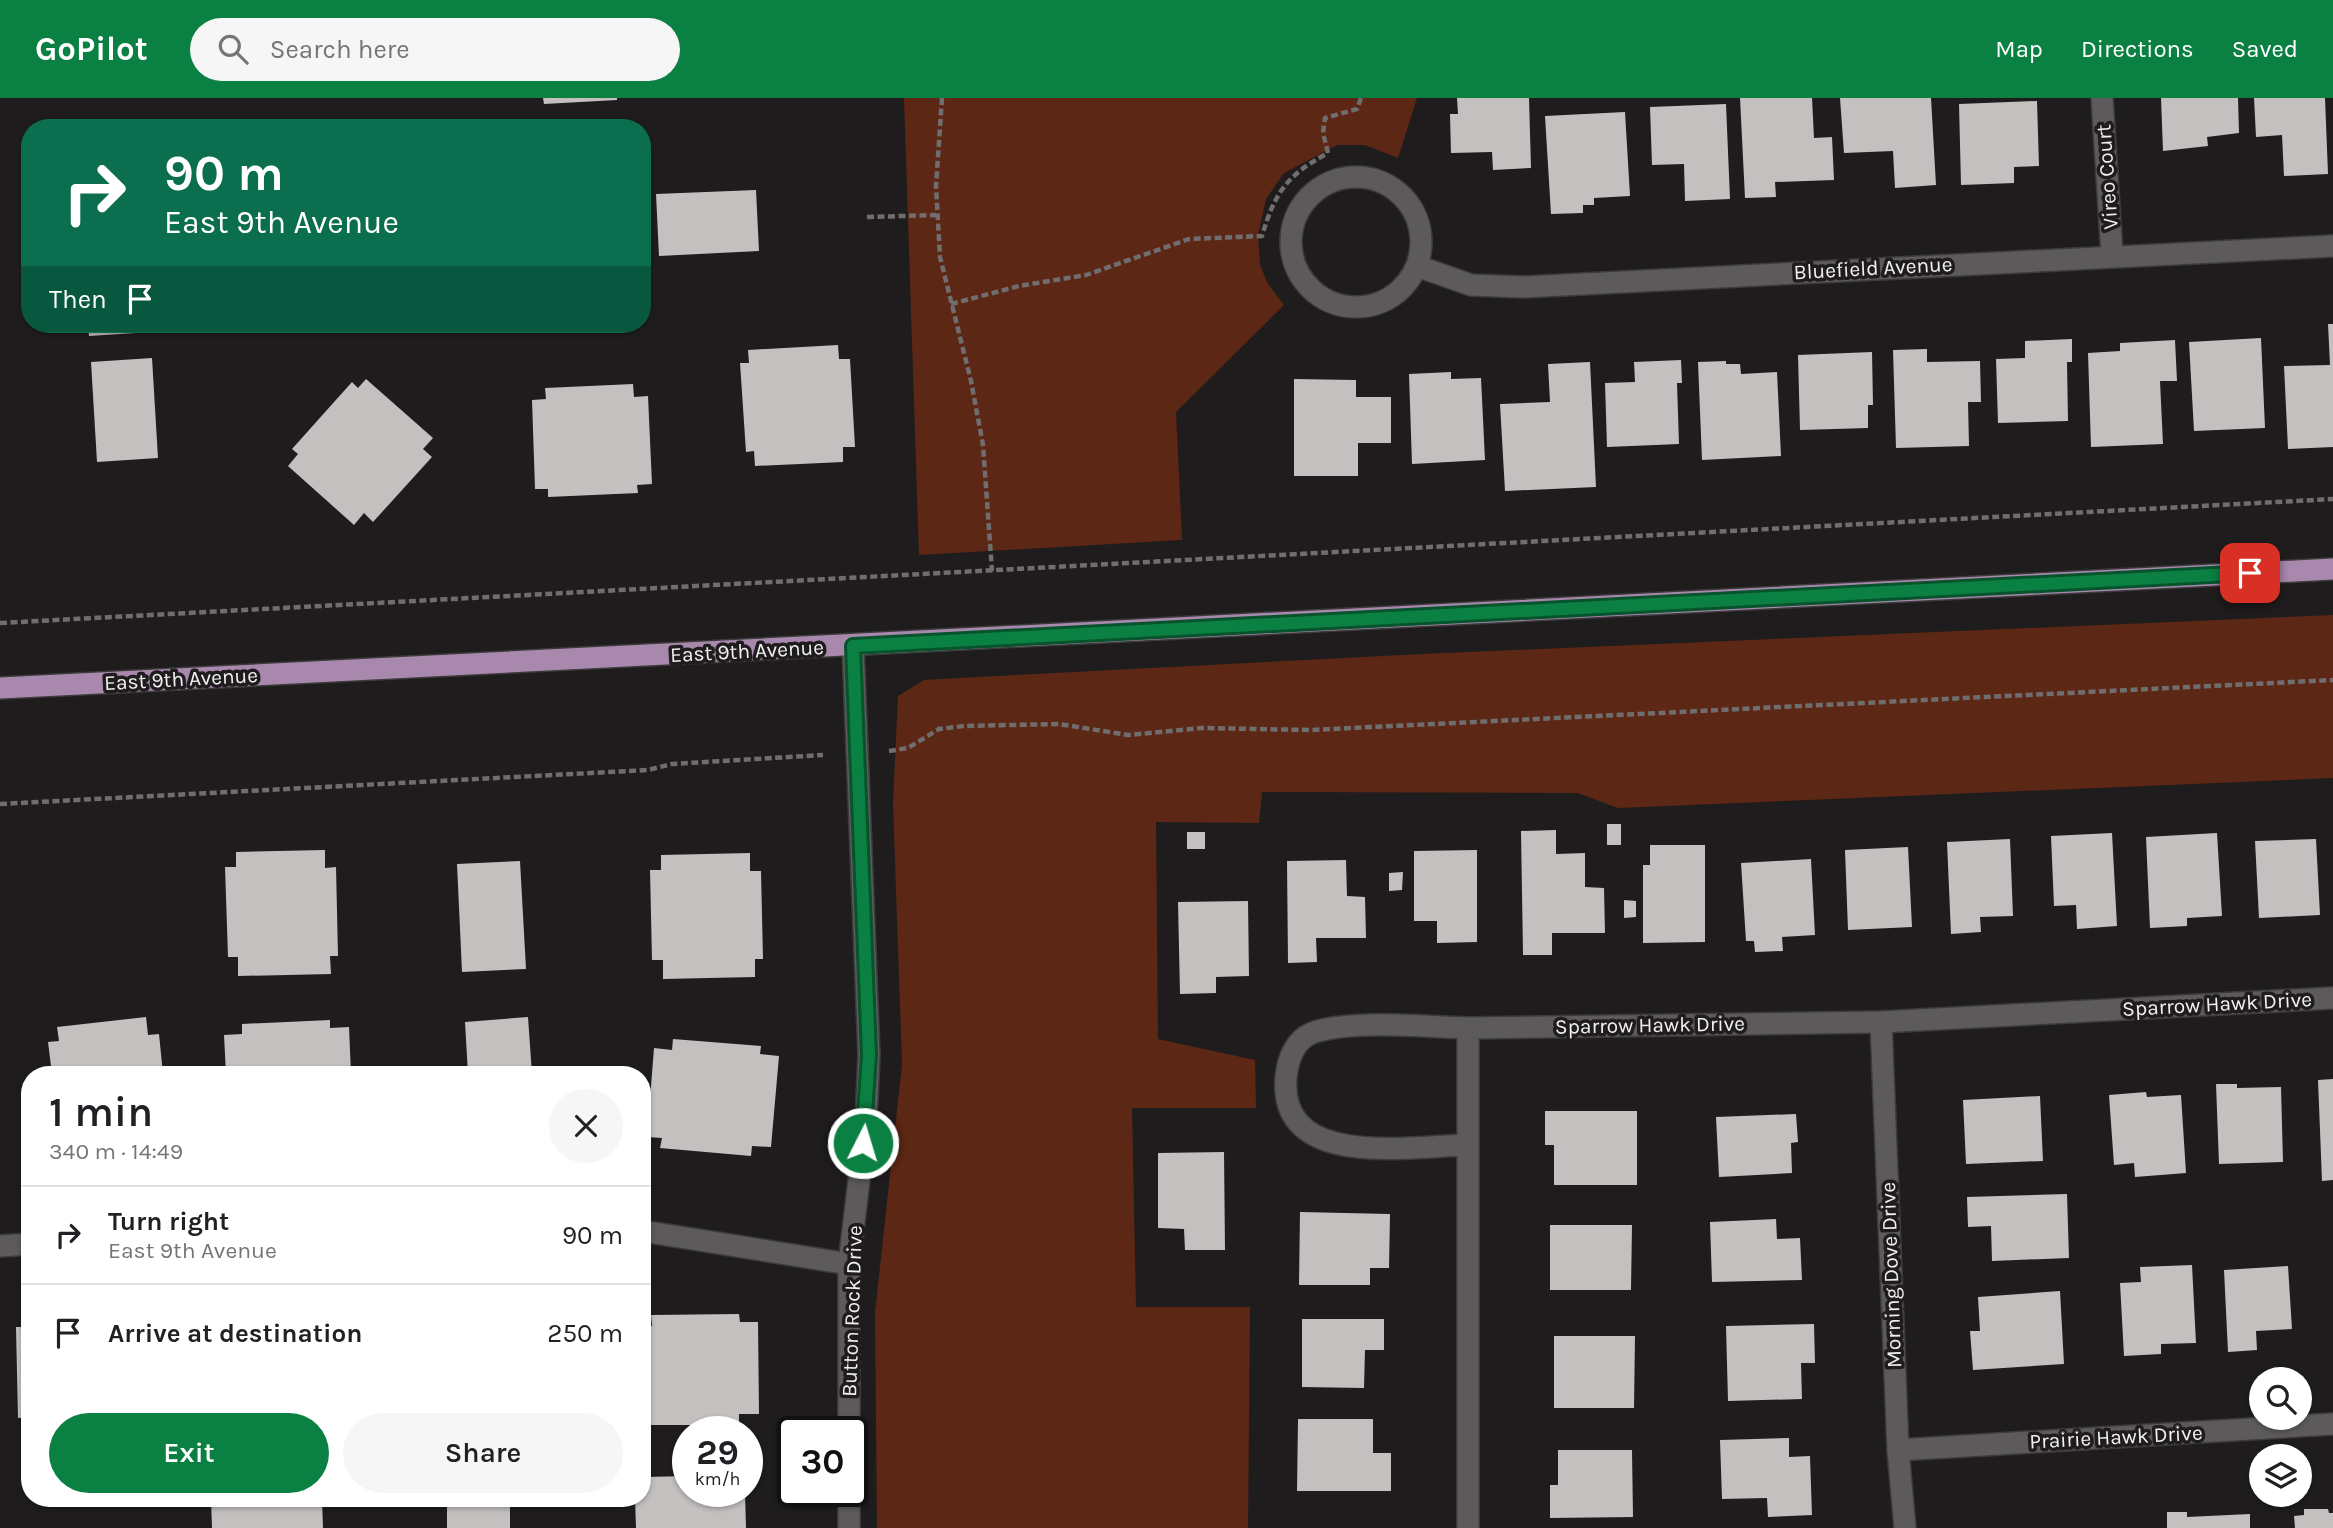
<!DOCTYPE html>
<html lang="en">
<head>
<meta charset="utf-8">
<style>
  body { margin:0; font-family:Karla,sans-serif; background:#f6f6f6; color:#202124; height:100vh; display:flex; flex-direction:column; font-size:26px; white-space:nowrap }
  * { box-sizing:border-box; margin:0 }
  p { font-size:23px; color:#757577 }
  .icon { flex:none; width:38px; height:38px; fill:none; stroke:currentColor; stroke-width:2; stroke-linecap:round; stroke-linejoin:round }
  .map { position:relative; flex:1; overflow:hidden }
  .panel { position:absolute; left:21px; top:968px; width:630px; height:441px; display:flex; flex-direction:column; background:#fff; border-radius:28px; box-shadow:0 2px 5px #0004 }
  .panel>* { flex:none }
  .hud { position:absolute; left:21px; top:21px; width:630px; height:214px; border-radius:28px; box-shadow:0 2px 5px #0004; background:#0b6e4f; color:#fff; overflow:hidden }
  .fabs { position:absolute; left:2249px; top:1269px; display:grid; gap:14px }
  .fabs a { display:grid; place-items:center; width:63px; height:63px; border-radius:50%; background:#fff; box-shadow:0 2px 5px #0004; font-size:35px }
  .speed { position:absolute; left:672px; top:1318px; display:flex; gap:14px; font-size:35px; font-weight:700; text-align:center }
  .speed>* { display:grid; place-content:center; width:91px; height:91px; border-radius:50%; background:#fff; box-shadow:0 2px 5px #0004; line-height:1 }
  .speed small { font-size:18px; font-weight:400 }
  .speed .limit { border:4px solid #111; border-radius:10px; background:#fff; color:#111 }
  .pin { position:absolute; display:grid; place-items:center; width:60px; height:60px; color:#fff; margin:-30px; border-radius:14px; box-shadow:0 4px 10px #0006 }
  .me { position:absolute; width:77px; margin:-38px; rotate:5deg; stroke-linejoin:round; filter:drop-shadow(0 0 5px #0008) }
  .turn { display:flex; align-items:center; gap:24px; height:147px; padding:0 28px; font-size:32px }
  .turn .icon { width:91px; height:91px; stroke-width:2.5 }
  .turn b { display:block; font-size:49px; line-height:60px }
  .then { display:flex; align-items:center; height:66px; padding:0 28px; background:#0003; gap:14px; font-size:26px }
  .round { display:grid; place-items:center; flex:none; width:74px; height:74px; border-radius:37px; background:#f6f6f6 }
  .head { display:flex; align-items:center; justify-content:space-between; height:119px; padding:0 28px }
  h1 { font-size:42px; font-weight:600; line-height:52px }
  .action { display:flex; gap:14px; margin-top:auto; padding:14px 28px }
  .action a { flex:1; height:80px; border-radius:42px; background:#0b8043; color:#fff; font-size:28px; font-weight:600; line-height:80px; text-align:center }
  .action a+a { background:#f6f6f6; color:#202124 }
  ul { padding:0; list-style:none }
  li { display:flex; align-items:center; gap:21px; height:98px; padding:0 28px; border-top:2px solid #e0e0e0 }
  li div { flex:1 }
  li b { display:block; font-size:26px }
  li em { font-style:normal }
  header { display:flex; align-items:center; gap:42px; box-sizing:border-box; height:98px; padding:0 35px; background:#0b8043; color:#fff }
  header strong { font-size:33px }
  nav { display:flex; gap:38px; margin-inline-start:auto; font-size:24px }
  .search { width:490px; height:63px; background:#f6f6f6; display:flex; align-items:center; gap:18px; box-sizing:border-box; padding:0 24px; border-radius:38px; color:#757577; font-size:26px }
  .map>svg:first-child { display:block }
  .green { fill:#5d2715 }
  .building { fill:#c4c0c0 }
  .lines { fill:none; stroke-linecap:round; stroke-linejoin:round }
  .minor-casing { stroke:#3c3a3b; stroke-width:24 }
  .major-casing { stroke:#3c3a3b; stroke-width:24 }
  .path { stroke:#706d6e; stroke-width:4.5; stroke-dasharray:7 3.5; stroke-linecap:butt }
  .minor { stroke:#5d5a5b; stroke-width:21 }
  .major { stroke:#a988ae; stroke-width:21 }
  .route-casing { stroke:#07532c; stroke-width:18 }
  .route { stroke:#0b8043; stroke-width:12 }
  .labels { text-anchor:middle; stroke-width:7; stroke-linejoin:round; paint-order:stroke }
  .street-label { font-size:21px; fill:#f1eff0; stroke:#1f1c1d }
</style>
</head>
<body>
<header>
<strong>GoPilot</strong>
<div class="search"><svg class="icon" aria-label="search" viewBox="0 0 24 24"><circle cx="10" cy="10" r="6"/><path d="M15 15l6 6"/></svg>Search here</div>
<nav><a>Map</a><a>Directions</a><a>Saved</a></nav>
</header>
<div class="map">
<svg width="2333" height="1430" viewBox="0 0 2333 1430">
  <rect width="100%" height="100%" fill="#1f1c1d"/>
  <!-- green -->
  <g class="green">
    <polygon points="904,0 1417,0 1398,60 1365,47 1337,47 1284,75 1266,101 1258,137 1260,167 1268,186 1284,207 1176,314 1182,442 919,457"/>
    <polygon points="2333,517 2333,680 1618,710 1578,695 1262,694 1259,725 1156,724 1158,941 1255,962 1256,1010 1132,1010 1136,1209 1250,1209 1248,1430 877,1430 875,1215 902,966 893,705 898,598 924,582 997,578 1422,556"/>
  </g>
  <!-- building -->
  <g class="building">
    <polygon points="543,0 617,0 617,2 544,6"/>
    <polygon points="1457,0 1529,0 1531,70 1493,72 1492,54 1451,55 1450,16 1458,16"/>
    <polygon points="1740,0 1812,0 1814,40 1832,39 1834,82 1775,84 1776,99 1745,100"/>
    <polygon points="1840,0 1931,0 1936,87 1895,90 1893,53 1844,55"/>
    <polygon points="2161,0 2238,0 2239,35 2207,39 2208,48 2163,53"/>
    <polygon points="2254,0 2325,0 2328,76 2284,78 2282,37 2256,39"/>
    <polygon points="2037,3 2039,68 2014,69 2014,85 1961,87 1959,6"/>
    <polygon points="1726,6 1730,101 1685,103 1684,66 1652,67 1650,9"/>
    <polygon points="1625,14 1630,98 1594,100 1594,107 1583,107 1583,115 1551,116 1545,18"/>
    <polygon points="756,92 759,153 659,158 656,96"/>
    <polygon points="88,226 150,226 151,234 89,238"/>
    <polygon points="2328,226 2333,226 2333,349 2288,351 2284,268 2330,267"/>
    <polygon points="2261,240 2265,330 2194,333 2189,244"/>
    <polygon points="2072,241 2072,264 2067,264 2068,323 1998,325 1996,261 2025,260 2025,243"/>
    <polygon points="2175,242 2177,283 2160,283 2163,346 2091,349 2088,255 2120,253 2120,245"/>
    <polygon points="838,247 839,261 850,261 855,349 843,349 843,364 755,368 754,353 746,354 740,265 749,265 748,252"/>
    <polygon points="1927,251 1927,264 1980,263 1981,304 1968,304 1969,348 1896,350 1893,252"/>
    <polygon points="1872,254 1873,307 1868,307 1868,330 1800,332 1798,257"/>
    <polygon points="152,260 158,360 97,364 91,264"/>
    <polygon points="1681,262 1682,285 1677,285 1679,346 1607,349 1605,285 1635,284 1634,264"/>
    <polygon points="1726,263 1726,266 1740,266 1741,276 1777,274 1781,358 1702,362 1698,264"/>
    <polygon points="1590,264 1596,389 1505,393 1500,306 1550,304 1548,266"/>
    <polygon points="1451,274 1451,281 1481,280 1485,362 1412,366 1409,276"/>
    <polygon points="366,281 433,340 423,351 432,359 373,424 364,415 354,427 288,368 298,356 292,351 352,284 358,290"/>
    <polygon points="1294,281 1356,282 1356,299 1391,299 1391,345 1358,345 1358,378 1294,378"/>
    <polygon points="633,286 634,299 648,298 652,386 637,387 638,395 548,399 548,391 535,391 532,302 546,301 545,290"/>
    <rect x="1607" y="726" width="14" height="21"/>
    <polygon points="1556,732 1556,756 1585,755 1585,789 1604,790 1605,835 1552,835 1552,857 1523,857 1521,733"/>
    <rect x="1187" y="734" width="18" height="17"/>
    <polygon points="2112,735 2117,828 2077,831 2076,807 2054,808 2051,738"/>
    <polygon points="2217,735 2222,818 2187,820 2187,828 2150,830 2146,739"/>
    <polygon points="2010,741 2013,818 1980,819 1981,834 1951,836 1947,744"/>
    <polygon points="2316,741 2320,817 2259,820 2255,743"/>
    <polygon points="1650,747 1705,747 1705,844 1643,845 1643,767 1650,767"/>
    <polygon points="1908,749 1912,829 1848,832 1845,752"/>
    <polygon points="325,752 325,770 336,769 338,858 330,858 331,876 238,878 238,859 228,859 225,769 236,769 236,754"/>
    <polygon points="1477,752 1477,844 1437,845 1437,823 1414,823 1414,753"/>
    <polygon points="750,755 750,773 761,773 763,861 755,861 755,879 663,881 663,862 652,862 650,772 661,772 661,757"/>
    <polygon points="1811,761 1815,837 1782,839 1783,853 1755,854 1754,843 1746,843 1741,765"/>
    <polygon points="1346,762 1347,798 1365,799 1366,840 1316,840 1317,864 1288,865 1287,763"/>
    <polygon points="520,763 526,871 462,874 457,766"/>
    <polygon points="1403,774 1402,792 1389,793 1389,775"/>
    <polygon points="1624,802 1636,803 1636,819 1624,820"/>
    <polygon points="1248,803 1249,878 1216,879 1216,895 1180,896 1178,804"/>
    <polygon points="146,919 148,937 159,936 163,976 52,976 48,944 59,943 57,929"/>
    <polygon points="528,919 532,976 468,976 465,924"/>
    <polygon points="330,922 330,930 349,929 351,976 226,976 224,937 242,936 242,926"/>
    <polygon points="673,941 761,948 760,956 779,958 771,1049 752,1048 751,1058 660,1050 662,1040 647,1039 654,950 672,952"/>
    <polygon points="2333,981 2333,1082 2322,1083 2318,982"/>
    <polygon points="2216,986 2237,986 2237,990 2281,989 2283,1064 2219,1066"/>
    <polygon points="2146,994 2147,999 2181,997 2186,1075 2135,1079 2134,1065 2114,1067 2109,997"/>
    <polygon points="2040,998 2043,1063 1966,1066 1963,1002"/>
    <polygon points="1545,1013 1637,1013 1637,1087 1554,1087 1554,1047 1545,1047"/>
    <polygon points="1796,1016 1798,1044 1791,1045 1792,1075 1719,1079 1716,1019"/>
    <polygon points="1224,1054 1225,1152 1185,1152 1184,1131 1158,1130 1158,1055"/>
    <polygon points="2067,1096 2069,1160 1992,1163 1991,1128 1968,1129 1967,1099"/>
    <polygon points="1300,1114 1390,1116 1389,1170 1370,1170 1370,1187 1299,1187"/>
    <polygon points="1776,1121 1777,1141 1800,1140 1802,1182 1712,1184 1710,1124"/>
    <polygon points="1550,1127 1632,1127 1631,1192 1550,1192"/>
    <polygon points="2192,1167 2196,1245 2161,1246 2161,1256 2124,1258 2120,1185 2141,1184 2140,1169"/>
    <polygon points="2288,1168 2292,1231 2256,1233 2257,1252 2228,1254 2224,1172"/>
    <polygon points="2060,1193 2064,1266 1973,1272 1970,1233 1980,1233 1978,1199"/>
    <polygon points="26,1215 30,1215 30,1319 18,1320 16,1229 26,1229"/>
    <polygon points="739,1216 740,1224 758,1224 759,1316 739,1316 739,1327 649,1327 648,1317 642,1317 642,1228 652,1228 651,1217"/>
    <polygon points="1302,1221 1384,1221 1384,1252 1365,1252 1364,1290 1302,1289"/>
    <polygon points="1814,1226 1815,1265 1801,1265 1802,1301 1728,1303 1726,1228"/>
    <polygon points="1554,1238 1635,1238 1634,1310 1554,1310"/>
    <polygon points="1298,1321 1373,1321 1373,1355 1391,1355 1391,1393 1297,1393"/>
    <polygon points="1789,1340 1789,1359 1810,1358 1812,1417 1768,1419 1767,1400 1722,1401 1720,1342"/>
    <polygon points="1558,1352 1632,1352 1633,1419 1550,1420 1550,1387 1558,1387"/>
    <polygon points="688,1378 688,1393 745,1394 746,1430 636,1430 635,1400 642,1400 645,1379"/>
    <polygon points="211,1400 322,1400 323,1430 212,1430"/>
    <rect x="447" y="1400" width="63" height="30"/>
    <polygon points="2304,1411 2328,1411 2329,1415 2333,1415 2333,1430 2295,1430 2294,1418 2304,1417"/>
    <polygon points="2167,1414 2187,1414 2187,1419 2250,1416 2250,1430 2167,1430"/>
  </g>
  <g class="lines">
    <!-- minor casing -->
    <g class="minor-casing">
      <g id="minor">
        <polyline points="2102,0 2112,157"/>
        <circle cx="1356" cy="144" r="65"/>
        <polyline points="1417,168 1471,187 1523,189 2333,148"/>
        <polyline points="1881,924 1898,1352 1905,1430"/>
        <path d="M 1468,930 C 1426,929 1350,921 1312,935 C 1295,942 1288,961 1286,979 C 1278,1072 1409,1048 1468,1047"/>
        <polyline points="642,1133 849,1166"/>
        <polyline points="0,1148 30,1146"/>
        <polyline points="849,1334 849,1166 866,1023 869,957 853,548"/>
        <polyline points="1898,1352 2333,1326"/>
        <polyline points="849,1430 849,1393"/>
        <polyline points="1468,1430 1468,930 1881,924 2333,900"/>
      </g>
    </g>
    <!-- major casing -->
    <g class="major-casing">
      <polyline id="major" points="0,590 2333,471"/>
    </g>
    <!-- path -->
    <g class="path">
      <polyline points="942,0 936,88 940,159 971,283 983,347 992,473"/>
      <polyline points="867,119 936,117"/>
      <path d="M 951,206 L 1019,188 L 1086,177 L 1189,141 L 1262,138 C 1275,94 1287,77 1328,55 L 1323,35 L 1325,20 L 1357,11 L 1361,0"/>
      <polyline points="0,525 2333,401"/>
      <polyline points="889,653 908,650 939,631 964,628 1059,626 1128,637 1202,630 1311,632 2333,582"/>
      <polyline points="0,706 648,672 672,666 823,657"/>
    </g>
    <!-- minor -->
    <use href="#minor" class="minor"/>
    <!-- major -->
    <use href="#major" class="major"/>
  </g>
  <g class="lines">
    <!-- route casing -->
    <g class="route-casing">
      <polyline id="route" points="863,1045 869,957 853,548 2250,475"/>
    </g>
    <!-- route -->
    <use href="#route" class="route"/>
  </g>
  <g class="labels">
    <!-- street labels -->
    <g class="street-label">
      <text transform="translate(2107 79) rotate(-94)" y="7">Vireo Court</text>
      <text transform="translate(1873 170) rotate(-3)" y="7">Bluefield Avenue</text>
      <text transform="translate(747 553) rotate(-3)" y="7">East 9th Avenue</text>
      <text transform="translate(181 581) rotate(-3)" y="7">East 9th Avenue</text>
      <text transform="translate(2217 906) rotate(-3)" y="7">Sparrow Hawk Drive</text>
      <text transform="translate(1650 927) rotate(-1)" y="7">Sparrow Hawk Drive</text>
      <text transform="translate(1891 1177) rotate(-92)" y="7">Morning Dove Drive</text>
      <text transform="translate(852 1213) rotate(-88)" y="7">Button Rock Drive</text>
      <text transform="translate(2116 1339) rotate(-3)" y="7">Prairie Hawk Drive</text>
    </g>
  </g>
</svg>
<div class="fabs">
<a><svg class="icon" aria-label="search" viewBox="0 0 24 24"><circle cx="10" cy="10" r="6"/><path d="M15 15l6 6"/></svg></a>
<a><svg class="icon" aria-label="layers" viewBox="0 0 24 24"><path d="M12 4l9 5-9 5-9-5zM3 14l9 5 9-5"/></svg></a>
</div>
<div class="speed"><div>29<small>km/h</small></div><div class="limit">30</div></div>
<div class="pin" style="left:2250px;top:475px;background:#d93025"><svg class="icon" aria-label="arrive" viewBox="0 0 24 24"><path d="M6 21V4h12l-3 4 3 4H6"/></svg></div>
<svg class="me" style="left:863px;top:1045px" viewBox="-20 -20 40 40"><circle r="17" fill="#0b8043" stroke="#fff" stroke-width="3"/><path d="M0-11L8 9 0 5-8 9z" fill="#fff"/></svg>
<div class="hud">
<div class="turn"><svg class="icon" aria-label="right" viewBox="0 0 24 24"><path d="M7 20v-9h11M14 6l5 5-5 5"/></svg><div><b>90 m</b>East 9th Avenue</div></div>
<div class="then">Then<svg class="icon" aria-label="arrive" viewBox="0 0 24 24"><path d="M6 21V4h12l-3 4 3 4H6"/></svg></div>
</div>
<section class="panel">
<div class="head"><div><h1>1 min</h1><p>340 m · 14:49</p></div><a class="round"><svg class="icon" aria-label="close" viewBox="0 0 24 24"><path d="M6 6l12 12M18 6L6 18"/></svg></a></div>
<ul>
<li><svg class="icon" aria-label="right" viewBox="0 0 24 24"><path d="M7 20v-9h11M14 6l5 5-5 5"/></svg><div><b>Turn right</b><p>East 9th Avenue</p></div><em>90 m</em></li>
<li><svg class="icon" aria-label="arrive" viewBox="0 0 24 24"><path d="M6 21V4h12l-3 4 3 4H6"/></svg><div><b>Arrive at destination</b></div><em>250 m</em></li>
</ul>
<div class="action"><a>Exit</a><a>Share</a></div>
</section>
</div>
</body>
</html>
